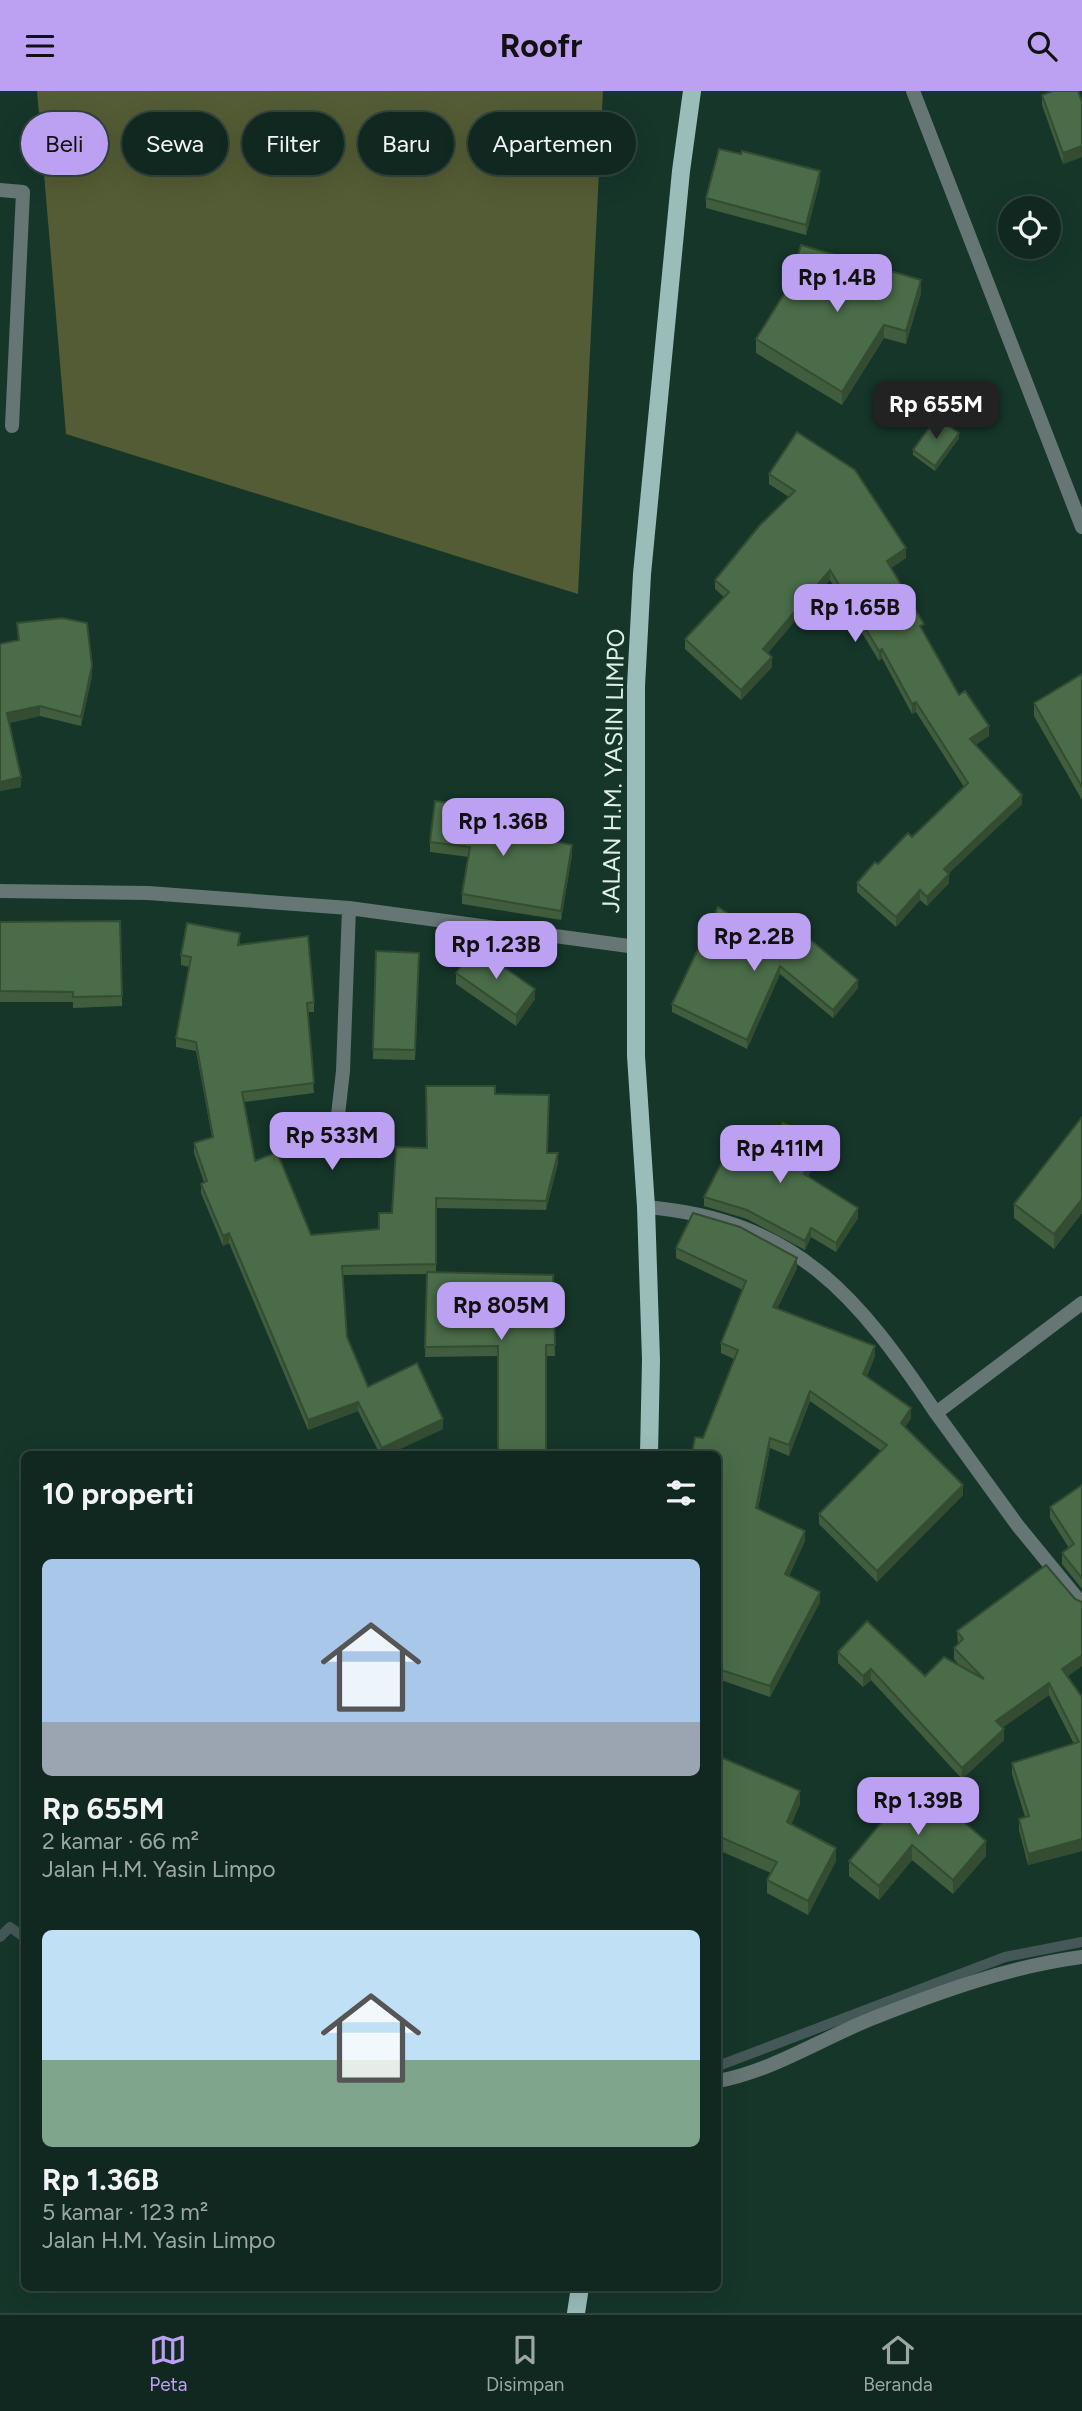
<!DOCTYPE html>
<html lang="id">
<head>
<meta charset="utf-8">
<style>
	:root { --surface:#102820; --page:#193029; --text:#f1f3f6; --muted:#9ca6a5; --line:#30443e; --accent:#bca0f2 }
	body { margin:0; font-family:Figtree,sans-serif; background:var(--page); color:var(--text); height:100vh; display:flex; flex-direction:column; font-size:26px; white-space:nowrap }
	* { box-sizing:border-box; margin:0 }
	p { font-size:23px; color:var(--muted) }
	.icon { flex:none; width:38px; height:38px; fill:none; stroke:currentColor; stroke-width:2; stroke-linecap:round; stroke-linejoin:round }
	.map { position:relative; flex:1; overflow:hidden }
	.side { position:absolute; left:21px; top:1360px; width:700px; height:840px; display:flex; flex-direction:column; background:var(--surface); border-radius:10px; box-shadow:0 7px 28px #0002,0 0 0 2px var(--line) }
	.side>* { flex:none }
	.guide { position:absolute; left:21px; top:21px; width:700px; height:63px; display:flex; gap:14px }
	.controls { position:absolute; left:998px; top:105px; display:grid; gap:14px }
	.controls a { display:grid; place-items:center; width:63px; height:63px; border-radius:50%; background:var(--surface); box-shadow:0 7px 28px #0002,0 0 0 2px var(--line); font-size:35px }
	.price { position:absolute; translate:-50% -60px; padding:0 16px; border-radius:14px; background:var(--accent); color:#111; font-size:23px; line-height:46px; filter:drop-shadow(0 2px 4px #0008) }
	.price::after { content:''; position:absolute; left:50%; top:42px; width:21px; height:16px; margin-left:-10px; background:inherit; clip-path:polygon(0 0,100% 0,50% 100%) }
	.price.active { background:#222; color:#fff }
	ul { padding:0; list-style:none }
	li { display:grid; align-content:center; gap:14px; height:371px; padding:0 21px }
	li span { display:grid; place-items:center; height:217px; border-radius:10px; color:#555 }
	li>.icon { margin-inline-start:auto }
	span .icon { width:126px; height:126px; fill:#fffc; stroke-width:1 }
	li b { font-size:30px }
	h2 { display:flex; justify-content:space-between; align-items:center; height:84px; padding:0 21px; font-size:30px }
	.pill { padding:0 24px; border-radius:32px; background:var(--surface); box-shadow:0 7px 28px #0002,0 0 0 2px var(--line); font-size:24px; line-height:63px }
	.pill.active { background:var(--accent); color:#111 }
	header { display:flex; justify-content:space-between; align-items:center; height:91px; padding:0 21px; background:var(--accent); color:#111; font-size:32px; font-weight:700 }
	.dock { display:flex; justify-content:space-around; align-items:center; height:98px; border-top:2px solid var(--line); background:var(--surface); font-size:19px; color:var(--muted) }
	.dock a { display:grid; justify-items:center; gap:4px }
	.dock .active { color:var(--accent) }
	.map>svg:first-child { display:block }
	.green { fill:#535c34 }
	.lines { fill:none; stroke-linecap:round; stroke-linejoin:round }
	.stream { stroke:#455858; stroke-width:10 }
	.street { stroke:#657675; stroke-width:14 }
	.primary { stroke:#9abdba; stroke-width:18 }
	.wall { fill:#405d3e }
	.shaded-wall { fill:#344c32 }
	.building { fill:#4a6c48; stroke:#344c32; stroke-width:2 }
	.labels { text-anchor:middle; dominant-baseline:central; stroke-width:5; stroke-linejoin:round; paint-order:stroke }
	.street-label { font-size:24px; fill:#ddefe7; stroke:#16362a }
</style>
</head>
<body>
<header><svg class="icon" aria-label="menu" viewBox="0 0 24 24"><path d="M4 6h16M4 12h16M4 18h16"/></svg>Roofr<svg class="icon" aria-label="search" viewBox="0 0 24 24"><circle cx="10" cy="10" r="6"/><path d="M15 15l6 6"/></svg></header>
<div class="map">
<svg width="1082" height="2222" viewBox="0 0 1082 2222">
	<rect width="100%" height="100%" fill="#16362a"/>
	<path class="green" d="M 37,0 L 603,0 L 578,503 L 66,343 Z"/>
	<g class="lines">
		<path class="stream" d="M 0,1846 L 10,1836 L 24,1846
			M 718,1975 L 1005,1866 L 1082,1851"/>
		<path class="street" d="M 913,0 L 1082,436
			M 0,99 L 23,101 L 12,335
			M 0,800 L 148,802 L 349,817 L 636,856
			M 335,1050 L 343,980 L 349,817
			M 646,1116 C 796,1129 857,1204 936,1322 L 1082,1212
			M 936,1322 L 1018,1435 L 1082,1513
			M 718,1990 C 773,1980 824,1946 876,1926 C 942,1900 1012,1875 1082,1866"/>
		<path class="primary" d="M 649,1363 L 651,1269 L 646,1116 L 636,965 L 636,595 L 642,483 L 681,80 L 692,0
			M 576,2222 L 580,2196"/>
	</g>
	<path class="wall" d="M 1042,4 L 1082,11 L 1082,66 L 1063,73 L 1042,14 Z
		M 741,63 L 820,90 L 806,144 L 706,117 L 706,107 Z
		M 921,202 L 906,253 L 884,247 L 842,314 L 756,262 L 756,248 Z
		M 959,347 L 935,380 L 913,364 L 913,359 Z
		M 769,383 L 906,467 L 891,477 L 924,542 L 959,604 L 989,645 L 975,654 L 1022,713 L 949,782 L 949,792 L 927,815 L 920,809 L 896,836 L 857,801 L 857,792 L 878,773 L 912,746 L 964,696 L 916,621 L 912,623 L 882,567 L 879,570 L 830,489 L 767,562 L 772,576 L 741,609 L 685,558 L 685,548 L 724,506 L 715,498 L 715,489 L 789,406 L 769,393 Z
		M 17,532 L 92,585 L 81,635 L 40,625 L 9,632 L 21,696 L 0,700 L 0,553 L 18,549 Z
		M 1082,583 L 1082,709 L 1034,625 L 1034,612 Z
		M 500,728 L 499,738 L 572,764 L 561,829 L 462,813 L 462,803 L 469,766 L 430,761 L 430,751 Z
		M 0,831 L 122,905 L 122,915 L 73,917 L 73,911 L 0,911 Z
		M 240,851 L 239,854 L 314,911 L 314,921 L 308,921 L 314,1002 L 244,1011 L 255,1070 L 311,1144 L 379,1138 L 392,1122 L 427,1057 L 495,1003 L 558,1072 L 546,1119 L 436,1117 L 436,1181 L 553,1184 L 555,1265 L 546,1265 L 546,1363 L 498,1363 L 498,1265 L 425,1266 L 427,1183 L 343,1184 L 347,1246 L 368,1296 L 443,1338 L 389,1363 L 380,1363 L 358,1320 L 308,1339 L 229,1152 L 223,1155 L 201,1102 L 201,1093 L 204,1091 L 194,1062 L 194,1052 L 212,1046 L 196,960 L 176,956 L 176,947 L 189,876 L 181,874 L 181,864 Z
		M 775,852 L 858,897 L 833,927 L 780,883 L 747,958 L 672,921 L 672,913 Z
		M 376,860 L 419,872 L 415,969 L 373,968 Z
		M 456,882 L 535,908 L 516,935 L 456,893 Z
		M 1082,1026 L 1082,1122 L 1054,1158 L 1014,1127 L 1014,1113 Z
		M 771,1055 L 821,1059 L 808,1086 L 858,1127 L 836,1161 L 811,1146 L 805,1159 L 747,1128 L 704,1115 L 704,1106 Z
		M 676,1157 L 797,1177 L 777,1218 L 875,1265 L 867,1285 L 911,1327 L 905,1336 L 963,1404 L 877,1491 L 819,1433 L 819,1423 L 881,1360 L 810,1310 L 789,1365 L 770,1357 L 758,1418 L 805,1450 L 789,1485 L 820,1511 L 770,1606 L 718,1588 L 718,1363 L 703,1347 L 734,1268 L 721,1262 L 721,1252 L 743,1199 L 676,1167 Z
		M 1082,1394 L 1082,1498 L 1062,1473 L 1062,1462 L 1069,1457 L 1050,1427 L 1050,1416 Z
		M 1075,1508 L 1082,1511 L 1082,1575 L 1068,1585 L 1082,1606 L 1082,1760 L 1028,1774 L 1019,1739 L 1019,1728 L 1025,1726 L 1012,1683 L 1012,1672 L 1074,1653 L 1049,1604 L 1002,1637 L 1004,1649 L 962,1688 L 871,1589 L 863,1596 L 838,1572 L 838,1561 L 925,1585 L 960,1575 L 954,1568 L 954,1557 L 958,1553 L 957,1540 Z
		M 718,1667 L 800,1713 L 791,1733 L 836,1770 L 808,1824 L 767,1802 L 767,1789 L 771,1782 L 718,1759 Z
		M 916,1690 L 986,1765 L 953,1803 L 912,1769 L 879,1809 L 849,1785 L 849,1770 Z
		M 661,2196 L 687,2196 L 686,2202 Z"/>
	<path class="shaded-wall" d="M 1082,55 L 1082,66 L 1063,73 L 1063,62 Z
		M 820,80 L 820,90 L 806,144 L 806,134 Z
		M 921,189 L 921,202 L 906,253 L 906,240 Z
		M 884,234 L 884,247 L 842,314 L 842,301 Z
		M 959,342 L 959,347 L 935,380 L 935,375 Z
		M 906,457 L 906,467 L 887,480 L 887,470 Z
		M 830,479 L 830,489 L 763,568 L 763,558 Z
		M 882,558 L 882,567 L 879,570 L 879,560 Z
		M 772,566 L 772,576 L 741,609 L 741,599 Z
		M 92,575 L 92,585 L 81,635 L 81,626 Z
		M 916,611 L 916,621 L 912,623 L 912,613 Z
		M 40,615 L 40,625 L 7,632 L 7,622 Z
		M 989,635 L 989,645 L 970,658 L 970,648 Z
		M 21,686 L 21,696 L 0,700 L 0,691 Z
		M 1022,704 L 1022,713 L 944,787 L 944,778 Z
		M 572,754 L 572,764 L 561,829 L 561,820 Z
		M 949,783 L 949,792 L 927,815 L 927,806 Z
		M 920,799 L 920,809 L 896,836 L 896,826 Z
		M 780,875 L 780,883 L 747,958 L 747,949 Z
		M 858,889 L 858,897 L 833,927 L 833,919 Z
		M 535,898 L 535,908 L 516,935 L 516,924 Z
		M 821,1050 L 821,1059 L 804,1093 L 804,1083 Z
		M 558,1062 L 558,1072 L 546,1119 L 546,1110 Z
		M 1082,1108 L 1082,1122 L 1054,1158 L 1054,1143 Z
		M 858,1117 L 858,1127 L 836,1161 L 836,1152 Z
		M 811,1137 L 811,1146 L 805,1159 L 805,1150 Z
		M 229,1142 L 229,1152 L 223,1155 L 223,1145 Z
		M 797,1167 L 797,1177 L 773,1226 L 773,1216 Z
		M 875,1255 L 875,1265 L 863,1293 L 863,1283 Z
		M 810,1300 L 810,1310 L 789,1365 L 789,1354 Z
		M 358,1311 L 358,1320 L 308,1339 L 308,1329 Z
		M 911,1317 L 911,1327 L 901,1342 L 901,1332 Z
		M 443,1328 L 443,1338 L 389,1363 L 382,1363 L 382,1357 Z
		M 770,1347 L 770,1357 L 756,1427 L 756,1417 Z
		M 963,1394 L 963,1404 L 877,1491 L 877,1480 Z
		M 805,1440 L 805,1450 L 785,1493 L 785,1483 Z
		M 820,1501 L 820,1511 L 770,1606 L 770,1595 Z
		M 1082,1564 L 1082,1575 L 1062,1589 L 1062,1578 Z
		M 871,1578 L 871,1589 L 863,1596 L 863,1585 Z
		M 1049,1592 L 1049,1604 L 996,1641 L 996,1630 Z
		M 1004,1638 L 1004,1649 L 962,1688 L 962,1677 Z
		M 800,1700 L 800,1713 L 787,1744 L 787,1731 Z
		M 1082,1748 L 1082,1760 L 1028,1774 L 1028,1763 Z
		M 986,1750 L 986,1765 L 953,1803 L 953,1789 Z
		M 912,1754 L 912,1769 L 879,1809 L 879,1795 Z
		M 836,1757 L 836,1770 L 808,1824 L 808,1810 Z"/>
	<path class="building" d="M 1053,0 L 1078,0 L 1082,11 L 1082,55 L 1063,62 L 1042,4 Z
		M 719,58 L 741,63 L 742,60 L 820,80 L 806,134 L 706,107 Z
		M 801,154 L 921,189 L 906,240 L 884,234 L 842,301 L 756,248 L 789,195 Z
		M 937,326 L 959,342 L 935,375 L 913,359 Z
		M 797,341 L 855,379 L 906,457 L 887,470 L 924,533 L 920,535 L 959,604 L 965,600 L 989,635 L 970,648 L 1022,704 L 944,778 L 949,783 L 927,806 L 920,799 L 896,826 L 857,792 L 875,771 L 878,773 L 908,742 L 912,746 L 968,692 L 916,611 L 912,613 L 882,558 L 879,560 L 830,479 L 763,558 L 772,566 L 741,599 L 685,548 L 729,501 L 715,489 L 760,434 L 795,400 L 769,383 Z
		M 62,527 L 87,532 L 92,575 L 81,626 L 40,615 L 7,622 L 21,686 L 0,691 L 0,553 L 19,549 L 17,532 Z
		M 1082,583 L 1082,696 L 1034,612 Z
		M 435,710 L 500,719 L 498,738 L 572,754 L 561,820 L 462,803 L 470,756 L 430,751 Z
		M 718,816 L 775,852 L 792,833 L 858,889 L 833,919 L 780,875 L 747,949 L 672,913 Z
		M 120,830 L 122,905 L 73,906 L 73,901 L 0,900 L 0,831 Z
		M 187,832 L 240,842 L 238,854 L 308,845 L 314,911 L 307,912 L 314,992 L 242,1001 L 255,1070 L 277,1061 L 311,1144 L 379,1138 L 379,1122 L 392,1122 L 396,1056 L 427,1057 L 426,995 L 495,995 L 495,1003 L 549,1004 L 547,1062 L 558,1062 L 546,1110 L 436,1107 L 436,1173 L 342,1175 L 347,1246 L 368,1296 L 417,1272 L 443,1328 L 382,1357 L 358,1311 L 308,1329 L 229,1142 L 223,1145 L 201,1093 L 207,1090 L 194,1052 L 213,1046 L 196,951 L 176,947 L 191,866 L 181,864 Z
		M 475,856 L 535,898 L 516,924 L 456,882 Z
		M 376,860 L 419,862 L 415,959 L 373,958 Z
		M 1082,1026 L 1082,1108 L 1054,1143 L 1014,1113 Z
		M 783,1032 L 821,1050 L 804,1083 L 858,1117 L 836,1152 L 811,1137 L 805,1150 L 747,1119 L 704,1106 L 739,1038 L 771,1055 Z
		M 693,1122 L 740,1136 L 797,1167 L 773,1216 L 875,1255 L 863,1283 L 911,1317 L 901,1332 L 963,1394 L 877,1480 L 819,1423 L 887,1354 L 810,1300 L 789,1354 L 770,1347 L 756,1417 L 805,1440 L 785,1483 L 820,1501 L 770,1595 L 718,1578 L 718,1363 L 692,1363 L 695,1346 L 703,1347 L 738,1259 L 721,1252 L 746,1190 L 676,1157 Z
		M 427,1181 L 553,1184 L 555,1254 L 546,1254 L 546,1362 L 498,1363 L 498,1255 L 425,1256 Z
		M 1082,1394 L 1082,1487 L 1062,1462 L 1074,1453 L 1050,1416 Z
		M 1046,1474 L 1075,1508 L 1082,1511 L 1082,1564 L 1062,1578 L 1082,1606 L 1082,1748 L 1028,1763 L 1019,1728 L 1029,1725 L 1012,1672 L 1079,1651 L 1049,1592 L 996,1630 L 1004,1638 L 962,1677 L 871,1578 L 863,1585 L 838,1561 L 867,1530 L 925,1585 L 944,1566 L 984,1588 L 954,1557 L 963,1548 L 957,1540 Z
		M 718,1665 L 800,1700 L 787,1731 L 836,1757 L 808,1810 L 767,1789 L 777,1771 L 718,1745 Z
		M 916,1690 L 986,1750 L 953,1789 L 912,1754 L 879,1795 L 849,1770 Z"/>
	<g class="labels">
		<g class="street-label">
			<text transform="translate(613 680) rotate(-89)">JALAN H.M. YASIN LIMPO</text>
		</g>
	</g>
</svg>
<div class="controls">
<a><svg class="icon" aria-label="locate" viewBox="0 0 24 24"><circle cx="12" cy="12" r="6"/><path d="M12 2v4M12 18v4M2 12h4M18 12h4"/></svg></a>
</div>
<b class="price" style="left:837px;top:223px">Rp 1.4B</b>
<b class="price active" style="left:936px;top:350px">Rp 655M</b>
<b class="price" style="left:855px;top:553px">Rp 1.65B</b>
<b class="price" style="left:503px;top:767px">Rp 1.36B</b>
<b class="price" style="left:754px;top:882px">Rp 2.2B</b>
<b class="price" style="left:496px;top:890px">Rp 1.23B</b>
<b class="price" style="left:332px;top:1081px">Rp 533M</b>
<b class="price" style="left:780px;top:1094px">Rp 411M</b>
<b class="price" style="left:501px;top:1251px">Rp 805M</b>
<b class="price" style="left:918px;top:1746px">Rp 1.39B</b>
<div class="guide">
<a class="pill active">Beli</a>
<a class="pill">Sewa</a>
<a class="pill">Filter</a>
<a class="pill">Baru</a>
<a class="pill">Apartemen</a>
</div>
<section class="side">
<h2>10 properti<svg class="icon" aria-label="filters" viewBox="0 0 24 24"><path d="M4 7h16M4 17h16"/><circle cx="9" cy="7" r="2"/><circle cx="15" cy="17" r="2"/></svg></h2>
<ul>
<li><span style="background:linear-gradient(#a9c7e8 75%,#9aa5b1 0)"><svg class="icon" aria-label="home" viewBox="0 0 24 24"><path d="M3 11l9-7 9 7M6 9v11h12V9"/></svg></span><div><b>Rp 655M</b><p>2 kamar · 66 m²</p><p>Jalan H.M. Yasin Limpo</p></div></li>
<li><span style="background:linear-gradient(#bfe0f5 60%,#7fa58c 0)"><svg class="icon" aria-label="home" viewBox="0 0 24 24"><path d="M3 11l9-7 9 7M6 9v11h12V9"/></svg></span><div><b>Rp 1.36B</b><p>5 kamar · 123 m²</p><p>Jalan H.M. Yasin Limpo</p></div></li>
</ul>
</section>
</div>
<nav class="dock">
<a class="active"><svg class="icon" aria-label="map" viewBox="0 0 24 24"><path d="M3 6l6-2 6 2 6-2v14l-6 2-6-2-6 2zM9 4v14M15 6v14"/></svg>Peta</a>
<a><svg class="icon" aria-label="saved" viewBox="0 0 24 24"><path d="M7 4h10v16l-5-4-5 4z"/></svg>Disimpan</a>
<a><svg class="icon" aria-label="home" viewBox="0 0 24 24"><path d="M3 11l9-7 9 7M6 9v11h12V9"/></svg>Beranda</a>
</nav>
</body>
</html>
